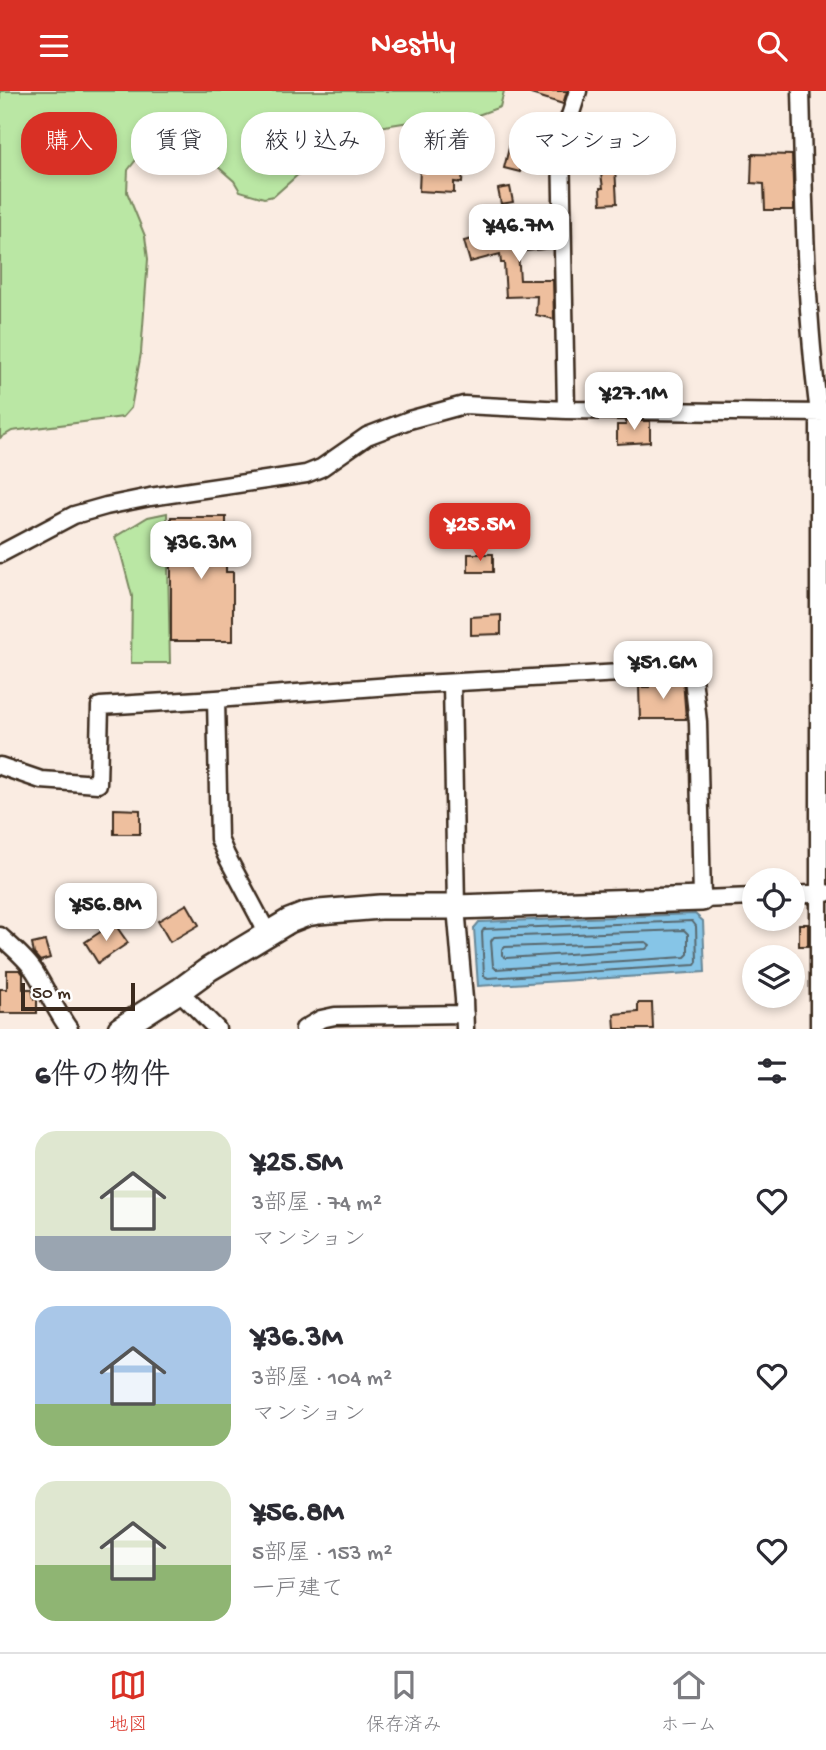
<!DOCTYPE html>
<html lang="ja">
<head>
<meta charset="utf-8">
<style>
	:root { --surface:#fff; --page:#f7f7f7; --text:#2b2b33; --muted:#7c7c81; --line:#e1e1e2; --accent:#d93025 }
	body { margin:0; font-family:"Gochi Hand","Klee One",sans-serif; background:var(--page); color:var(--text); height:100vh; display:flex; flex-direction:column; font-size:26px; white-space:nowrap }
	* { box-sizing:border-box; margin:0 }
	p { font-size:23px; color:var(--muted) }
	.icon { flex:none; width:38px; height:38px; fill:none; stroke:currentColor; stroke-width:2; stroke-linecap:round; stroke-linejoin:round }
	.map { position:relative; height:938px; overflow:hidden }
	.side { display:flex; flex-direction:column; background:var(--surface); flex:1 }
	.side>* { flex:none }
	.top-card { position:absolute; left:21px; top:21px; width:784px; height:63px; display:flex; gap:14px }
	.controls { position:absolute; left:742px; top:777px; display:grid; gap:14px }
	.controls a { display:grid; place-items:center; width:63px; height:63px; border-radius:50%; background:var(--surface); box-shadow:0 4px 10px #0003; font-size:35px }
	.scale { position:absolute; left:21px; bottom:18px; width:114px; box-sizing:border-box; padding-left:7px; border:4px solid #3b2a1e; border-top:0; font-size:19px; line-height:24px; white-space:nowrap; color:#3b2a1e; -webkit-text-stroke:5px #fff; paint-order:stroke }
	.price { position:absolute; translate:-50% -60px; padding:0 16px; border-radius:14px; background:#fff; color:#222; font-size:23px; line-height:46px; filter:drop-shadow(0 2px 4px #0008) }
	.price::after { content:''; position:absolute; left:50%; top:42px; width:21px; height:16px; margin-left:-10px; background:inherit; clip-path:polygon(0 0,100% 0,50% 100%) }
	.price.selected { background:var(--accent); color:#fff }
	ul { padding:0; list-style:none }
	li { display:flex; align-items:center; gap:21px; height:175px; padding:0 35px }
	li span { display:grid; place-items:center; flex:none; width:196px; height:140px; border-radius:21px; color:#555 }
	li>.icon { margin-inline-start:auto }
	span .icon { width:84px; height:84px; fill:#fffc; stroke-width:1 }
	li b { font-size:30px }
	h2 { display:flex; justify-content:space-between; align-items:center; height:84px; padding:0 35px; font-size:30px }
	.chip { padding:0 24px; border-radius:28px; background:var(--surface); box-shadow:0 4px 10px #0003; font-size:24px; line-height:63px }
	.chip.selected { background:var(--accent); color:#fff }
	header { display:flex; justify-content:space-between; align-items:center; height:91px; padding:0 35px; background:var(--accent); color:#fff; font-size:32px; font-weight:600 }
	.menu { display:flex; justify-content:space-around; align-items:center; height:98px; border-top:2px solid var(--line); background:var(--surface); font-size:19px; color:var(--muted) }
	.menu a { display:grid; justify-items:center; gap:4px }
	.menu .selected { color:var(--accent) }
	.map>svg:first-child { display:block }
	.green { fill:#bae7a4; stroke:#7a8861; stroke-width:2 }
	.water { fill:#86c5e7; stroke:#688797; stroke-width:2 }
	.lines { fill:none; stroke-linecap:round; stroke-linejoin:round }
	.shore { stroke:#59686e; stroke-width:2 }
	.building { fill:#eebf9e; stroke:#3b2a1e; stroke-width:2 }
	.street-casing { stroke:#3b2a1e; stroke-width:21 }
	.secondary-casing { stroke:#3b2a1e; stroke-width:28 }
	.street { stroke:#fff; stroke-width:16 }
	.secondary { stroke:#fff; stroke-width:23 }
</style>
</head>
<body>
<header><svg class="icon" aria-label="menu" viewBox="0 0 24 24"><path d="M4 6h16M4 12h16M4 18h16"/></svg>Nestly<svg class="icon" aria-label="search" viewBox="0 0 24 24"><circle cx="10" cy="10" r="6"/><path d="M15 15l6 6"/></svg></header>
<div class="map">
<svg width="826" height="938" viewBox="0 0 826 938">
	<rect width="100%" height="100%" fill="#faece2"/>
	<filter id="ink" filterUnits="userSpaceOnUse"><feTurbulence type="fractalNoise" baseFrequency=".0143" numOctaves="2"/><feDisplacementMap in="SourceGraphic" scale="14" xChannelSelector="R" yChannelSelector="G"/><feConvolveMatrix kernelMatrix="1 2 1 2 8 2 1 2 1" color-interpolation-filters="sRGB"/></filter>
	<g filter="url(#ink)">
		<path class="green" d="M 0,0 L 504,0 L 500,16 L 478,24 L 434,27 L 360,39 L 329,56 L 274,105 L 264,107 L 240,100 L 234,90 L 217,75 L 195,73 L 172,64 L 136,69 L 128,79 L 127,101 L 145,145 L 148,168 L 141,262 L 131,317 L 123,326 L 12,340 L 0,347 Z
			M 167,422 L 170,572 L 131,572 L 132,505 L 121,463 L 115,446 L 148,426 Z"/>
		<path class="water" d="M 695,823 L 703,830 L 705,881 L 478,895 L 474,837 L 479,831 Z"/>
		<g class="lines">
			<path class="shore" d="M 692,830 L 696,835 L 697,871 L 695,874 L 488,887 L 484,885 L 482,841 L 484,838 Z
				M 684,839 L 688,843 L 688,863 L 685,866 L 496,878 L 493,875 L 491,850 L 494,846 Z
				M 646,851 L 650,854 L 646,858 L 506,867 L 502,864 L 502,859 L 505,856 Z"/>
		</g>
		<path class="building" d="M 532,0 L 567,0 L 563,13 L 531,3 Z
			M 621,28 L 622,49 L 634,49 L 634,74 L 631,74 L 631,76 L 615,76 L 617,112 L 601,113 L 600,97 L 603,97 L 600,75 L 572,75 L 572,55 L 573,50 L 583,50 L 582,39 L 595,36 L 595,34 Z
			M 521,32 L 555,39 L 549,50 L 551,50 L 551,61 L 517,54 Z
			M 510,53 L 525,57 L 520,81 L 504,77 Z
			M 752,63 L 792,64 L 794,119 L 765,119 L 764,93 L 751,92 Z
			M 420,77 L 463,79 L 462,92 L 454,91 L 454,102 L 419,100 Z
			M 510,96 L 513,111 L 501,113 L 498,98 Z
			M 552,135 L 552,157 L 518,161 L 520,189 L 553,189 L 554,228 L 536,224 L 537,205 L 506,206 L 504,172 L 501,172 L 500,163 L 470,171 L 464,150 L 485,145 L 487,150 L 522,143 L 521,138 Z
			M 626,330 L 650,330 L 650,351 L 617,353 L 617,334 L 626,334 Z
			M 171,426 L 226,426 L 226,481 L 233,481 L 233,550 L 171,550 Z
			M 468,463 L 493,463 L 493,481 L 468,481 Z
			M 501,524 L 501,543 L 471,544 L 471,526 Z
			M 683,589 L 686,628 L 640,628 L 639,596 L 649,596 L 649,591 Z
			M 114,718 L 140,719 L 140,743 L 114,743 Z
			M 187,813 L 199,834 L 170,851 L 158,830 Z
			M 114,832 L 128,852 L 98,872 L 85,851 Z
			M 799,833 L 808,833 L 808,855 L 799,855 Z
			M 45,850 L 50,867 L 40,870 L 34,863 L 32,853 Z
			M 7,879 L 20,879 L 23,883 L 23,898 L 32,898 L 34,908 L 37,908 L 37,922 L 0,922 L 0,898 L 7,898 Z
			M 638,912 L 652,912 L 653,938 L 615,938 L 614,923 L 638,921 Z"/>
		<g class="lines">
			<g class="street-casing">
				<path id="street" d="M 801,0 C 804,108 805,216 819,322 L 819,938
					M 566,319 L 561,53 L 578,0
					M 0,463 L 74,424 L 106,415 L 150,406 L 306,383 L 321,377 L 367,345 L 409,329 L 464,314 L 566,319 L 826,322
					M 452,592 L 456,816 L 464,908 L 465,938
					M 216,608 L 219,748 L 226,764 L 268,843
					M 0,675 L 41,689 L 98,693 L 100,615 L 216,608 L 404,594 L 692,578 L 698,631 L 702,808 L 754,806
					M 793,804 L 826,802
					M 0,845 C 12,856 26,867 35,881 C 47,900 56,920 69,938
					M 179,900 L 217,938
					M 304,938 L 321,928 L 335,925 L 465,923"/>
			</g>
			<g class="secondary-casing">
				<path id="secondary" d="M 120,938 L 179,900 L 209,878 L 289,830 L 307,823 L 319,821 L 380,816 L 456,816 L 702,808"/>
			</g>
			<use href="#street" class="street"/>
			<use href="#secondary" class="secondary"/>
		</g>
	</g>
</svg>
<div class="controls">
<a><svg class="icon" aria-label="locate" viewBox="0 0 24 24"><circle cx="12" cy="12" r="6"/><path d="M12 2v4M12 18v4M2 12h4M18 12h4"/></svg></a>
<a><svg class="icon" aria-label="layers" viewBox="0 0 24 24"><path d="M12 4l9 5-9 5-9-5zM3 14l9 5 9-5"/></svg></a>
</div>
<div class="scale">50 m</div>
<b class="price" style="left:519px;top:173px">¥46.7M</b>
<b class="price" style="left:634px;top:341px">¥27.1M</b>
<b class="price selected" style="left:480px;top:472px">¥25.5M</b>
<b class="price" style="left:201px;top:490px">¥36.3M</b>
<b class="price" style="left:663px;top:610px">¥51.6M</b>
<b class="price" style="left:106px;top:852px">¥56.8M</b>
<div class="top-card">
<a class="chip selected">購入</a>
<a class="chip">賃貸</a>
<a class="chip">絞り込み</a>
<a class="chip">新着</a>
<a class="chip">マンション</a>
</div>
</div>
<section class="side">
<h2>6件の物件<svg class="icon" aria-label="filters" viewBox="0 0 24 24"><path d="M4 7h16M4 17h16"/><circle cx="9" cy="7" r="2"/><circle cx="15" cy="17" r="2"/></svg></h2>
<ul>
<li><span style="background:linear-gradient(#dfe7d0 75%,#9aa5b1 0)"><svg class="icon" aria-label="home" viewBox="0 0 24 24"><path d="M3 11l9-7 9 7M6 9v11h12V9"/></svg></span><div><b>¥25.5M</b><p>3部屋 · 74 m²</p><p>マンション</p></div><svg class="icon" aria-label="heart" viewBox="0 0 24 24"><path d="M12 20l-8-8c-3-5 5-10 8-4 3-6 11-1 8 4z"/></svg></li>
<li><span style="background:linear-gradient(#a9c7e8 70%,#8fb573 0)"><svg class="icon" aria-label="home" viewBox="0 0 24 24"><path d="M3 11l9-7 9 7M6 9v11h12V9"/></svg></span><div><b>¥36.3M</b><p>3部屋 · 104 m²</p><p>マンション</p></div><svg class="icon" aria-label="heart" viewBox="0 0 24 24"><path d="M12 20l-8-8c-3-5 5-10 8-4 3-6 11-1 8 4z"/></svg></li>
<li><span style="background:linear-gradient(#dfe7d0 60%,#8fb573 0)"><svg class="icon" aria-label="home" viewBox="0 0 24 24"><path d="M3 11l9-7 9 7M6 9v11h12V9"/></svg></span><div><b>¥56.8M</b><p>5部屋 · 153 m²</p><p>一戸建て</p></div><svg class="icon" aria-label="heart" viewBox="0 0 24 24"><path d="M12 20l-8-8c-3-5 5-10 8-4 3-6 11-1 8 4z"/></svg></li>
</ul>
</section>
<nav class="menu">
<a class="selected"><svg class="icon" aria-label="map" viewBox="0 0 24 24"><path d="M3 6l6-2 6 2 6-2v14l-6 2-6-2-6 2zM9 4v14M15 6v14"/></svg>地図</a>
<a><svg class="icon" aria-label="saved" viewBox="0 0 24 24"><path d="M7 4h10v16l-5-4-5 4z"/></svg>保存済み</a>
<a><svg class="icon" aria-label="home" viewBox="0 0 24 24"><path d="M3 11l9-7 9 7M6 9v11h12V9"/></svg>ホーム</a>
</nav>
</body>
</html>
